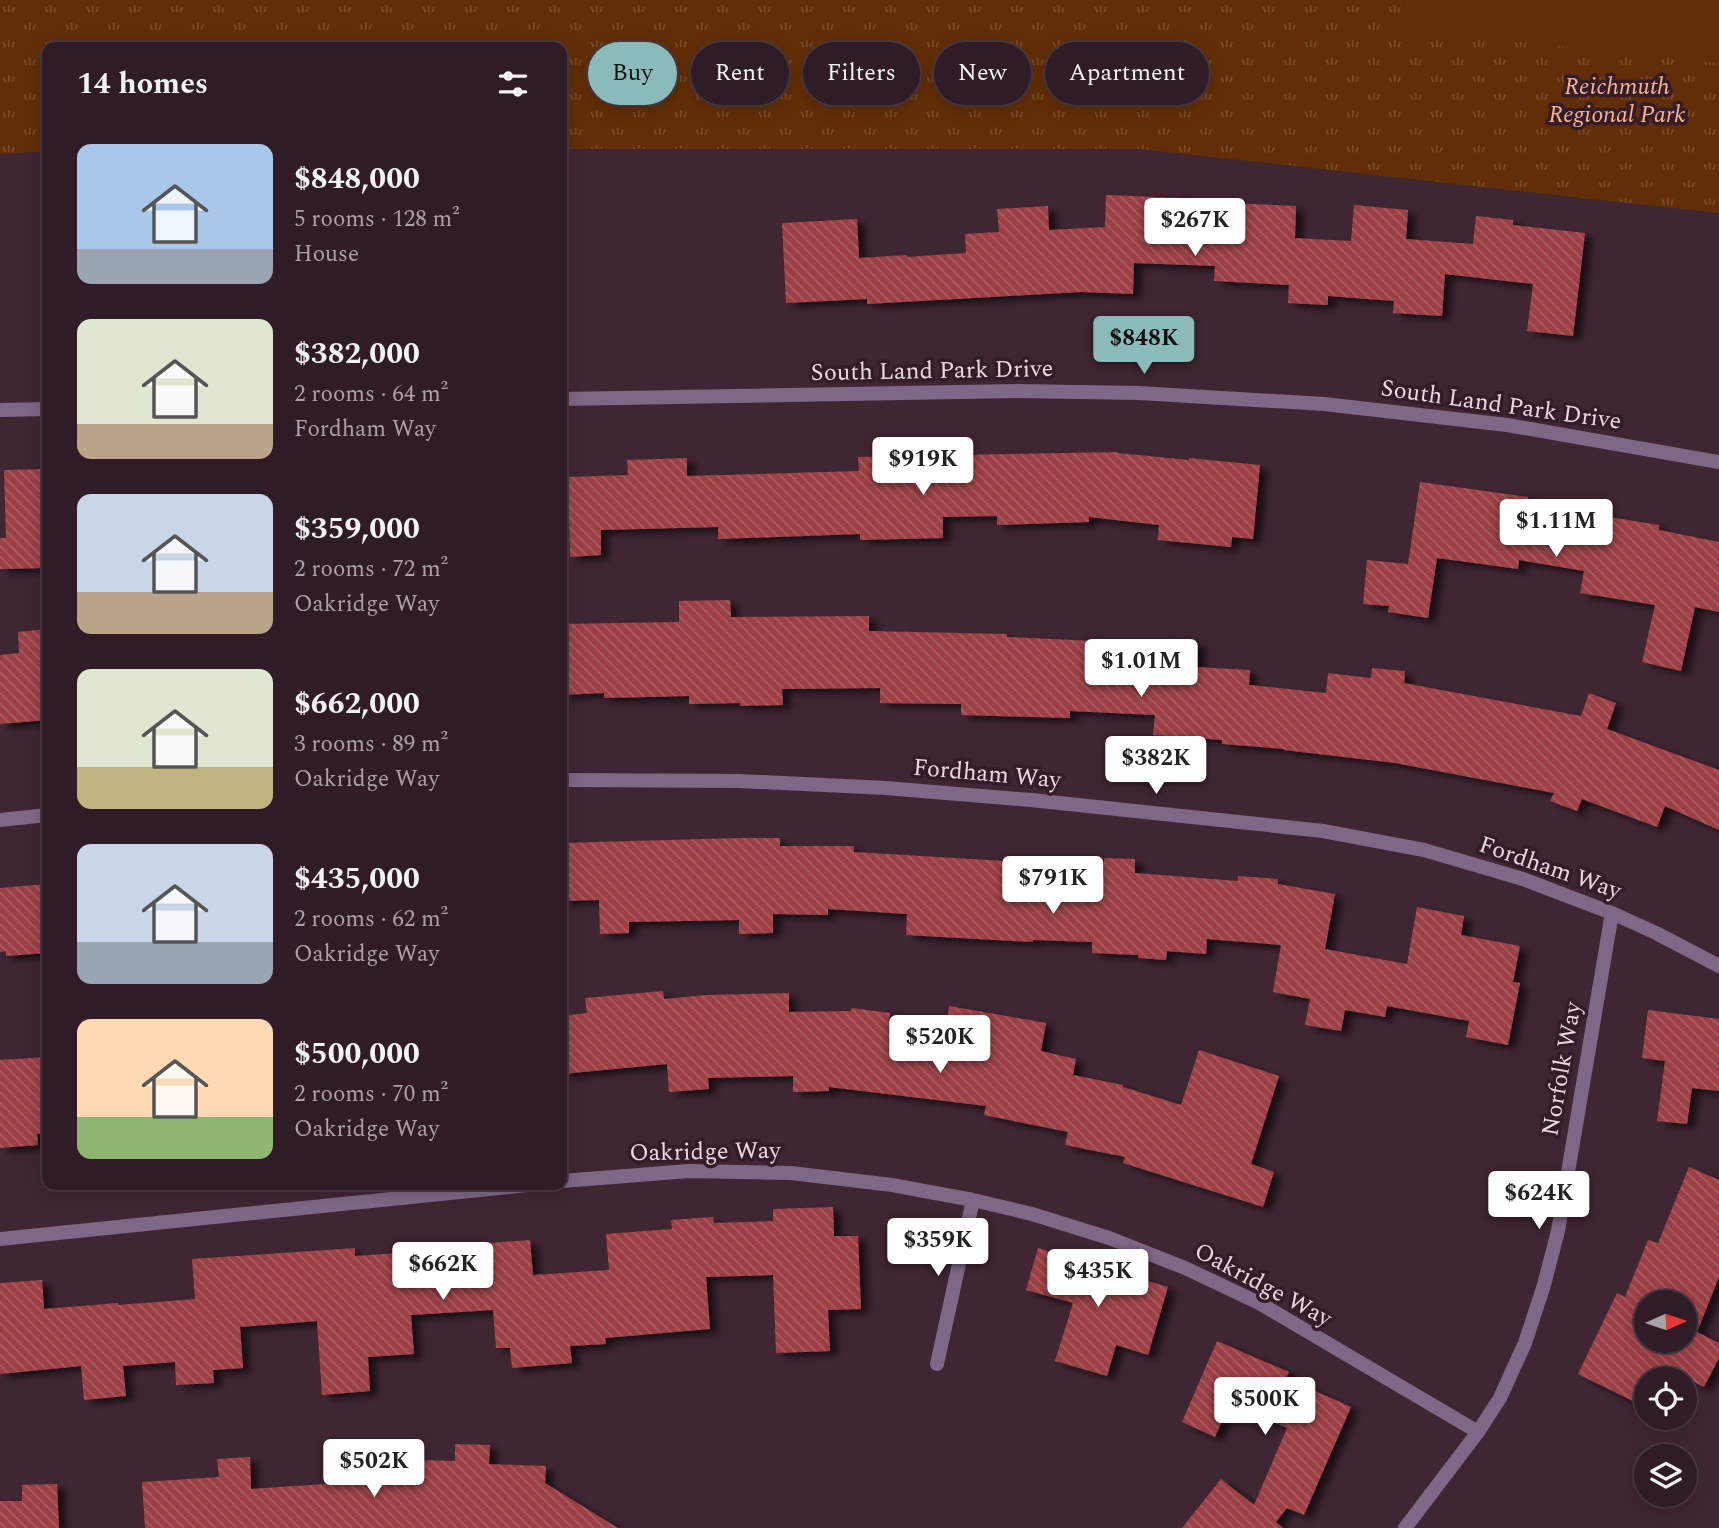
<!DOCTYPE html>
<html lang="en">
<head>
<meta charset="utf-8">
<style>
	:root { --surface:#301c26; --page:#38252e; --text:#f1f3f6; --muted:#a8a1a7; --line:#4b3a43; --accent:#8bbbb9 }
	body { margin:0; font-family:Spectral,serif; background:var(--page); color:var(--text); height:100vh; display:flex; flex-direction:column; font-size:26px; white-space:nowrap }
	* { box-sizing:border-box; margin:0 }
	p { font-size:23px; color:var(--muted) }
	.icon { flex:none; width:38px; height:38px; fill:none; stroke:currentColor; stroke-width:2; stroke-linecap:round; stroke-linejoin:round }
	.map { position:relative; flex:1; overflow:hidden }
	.panel { position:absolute; left:42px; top:42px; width:525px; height:1148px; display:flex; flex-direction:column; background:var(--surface); border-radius:14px; box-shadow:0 4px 18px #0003,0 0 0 2px var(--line) }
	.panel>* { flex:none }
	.banner { position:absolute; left:588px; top:42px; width:665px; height:63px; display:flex; gap:14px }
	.needle { width:46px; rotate:87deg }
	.tools { position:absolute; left:1634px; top:1290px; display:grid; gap:14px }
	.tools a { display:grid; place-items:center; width:63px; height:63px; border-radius:50%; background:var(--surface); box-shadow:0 4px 18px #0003,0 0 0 2px var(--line); font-size:35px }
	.price { position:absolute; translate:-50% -60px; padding:0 16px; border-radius:7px; background:#fff; color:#222; font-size:23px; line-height:46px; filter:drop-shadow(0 2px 4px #0008) }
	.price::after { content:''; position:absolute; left:50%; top:42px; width:21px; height:16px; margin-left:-10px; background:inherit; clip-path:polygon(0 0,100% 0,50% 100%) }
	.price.selected { background:var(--accent); color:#111 }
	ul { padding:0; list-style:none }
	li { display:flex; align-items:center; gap:21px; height:175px; padding:0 35px }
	li span { display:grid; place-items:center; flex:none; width:196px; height:140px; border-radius:14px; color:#555 }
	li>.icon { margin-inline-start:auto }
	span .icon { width:84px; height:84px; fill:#fffc; stroke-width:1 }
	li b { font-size:30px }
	h2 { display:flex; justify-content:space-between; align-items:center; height:84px; padding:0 35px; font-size:30px }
	.chip { padding:0 24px; border-radius:32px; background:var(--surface); box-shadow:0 4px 18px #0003,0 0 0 2px var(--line); font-size:24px; line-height:63px }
	.chip.selected { background:var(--accent); color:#111 }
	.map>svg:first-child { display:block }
	.park { fill:url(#park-tufts) }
	.pitch { fill:#622e07 }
	.building { fill:url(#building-back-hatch); fill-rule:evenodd; filter:url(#shadow) }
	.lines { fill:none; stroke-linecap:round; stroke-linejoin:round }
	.minor { stroke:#7f6887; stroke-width:14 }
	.tertiary { stroke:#7f6887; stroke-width:14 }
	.labels { text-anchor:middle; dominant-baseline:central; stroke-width:7; stroke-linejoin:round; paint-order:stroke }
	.park-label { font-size:24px; font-style:italic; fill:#f5b48e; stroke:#351c29 }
	.street-label { font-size:24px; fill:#ead9e0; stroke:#351c29 }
</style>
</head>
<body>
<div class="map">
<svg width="1719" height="1528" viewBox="0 0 1719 1528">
	<defs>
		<pattern id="park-tufts" width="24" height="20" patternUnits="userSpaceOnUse" patternTransform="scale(1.75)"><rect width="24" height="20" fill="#622e07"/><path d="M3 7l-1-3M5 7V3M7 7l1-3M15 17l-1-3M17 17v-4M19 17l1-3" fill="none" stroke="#794c2b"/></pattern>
		<pattern id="building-back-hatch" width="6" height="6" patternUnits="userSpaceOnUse" patternTransform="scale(1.75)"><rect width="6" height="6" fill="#9c4145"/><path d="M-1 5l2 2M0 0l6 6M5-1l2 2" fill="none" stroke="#aa5c60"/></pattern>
		<filter id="shadow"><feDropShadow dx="8" dy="4.5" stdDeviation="3.5" flood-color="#0009"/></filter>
	</defs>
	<rect width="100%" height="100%" fill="#402633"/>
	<path class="park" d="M 0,0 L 1719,0 L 1719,213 L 1140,149 L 562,149 L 562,47 L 47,47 L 47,151 L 0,154 Z"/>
	<path class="pitch" d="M 1404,0 L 1719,0 L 1719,63 L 1400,29 Z"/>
	<path class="building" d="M 1106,195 L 1207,199 L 1207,202 L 1296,206 L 1295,238 L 1351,241 L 1354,205 L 1408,210 L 1406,239 L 1473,244 L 1476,216 L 1513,220 L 1513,225 L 1585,233 L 1573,336 L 1527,331 L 1533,284 L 1445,274 L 1442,316 L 1393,313 L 1394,301 L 1328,296 L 1328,305 L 1288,303 L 1289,285 L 1214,281 L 1215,266 L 1134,263 L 1133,294 L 1081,292 L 867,304 L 867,299 L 786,303 L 782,223 L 857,219 L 859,258 L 906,255 L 907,257 L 966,253 L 965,234 L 999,232 L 997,209 L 1048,206 L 1049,230 L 1105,227 Z
		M 1118,452 L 1118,453 L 1189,460 L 1189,458 L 1260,465 L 1253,539 L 1232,537 L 1231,547 L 1158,540 L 1159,525 L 1089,517 L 1089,522 L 997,525 L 997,516 L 943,517 L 943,538 L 860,540 L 860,534 L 718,539 L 718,527 L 601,530 L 601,555 L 570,557 L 568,477 L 628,475 L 627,460 L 687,458 L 687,476 L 859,471 L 858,457 Z
		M 47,469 L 47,568 L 0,569 L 0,538 L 6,538 L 4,470 Z
		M 1420,482 L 1528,497 L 1527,504 L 1659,525 L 1659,530 L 1719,542 L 1719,612 L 1695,607 L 1681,671 L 1642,662 L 1655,605 L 1580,593 L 1584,571 L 1519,560 L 1518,569 L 1437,558 L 1428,618 L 1388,612 L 1389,606 L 1363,604 L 1367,560 L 1408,564 Z
		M 730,600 L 731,617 L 869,616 L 869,631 L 1007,634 L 1007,637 L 1159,644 L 1159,640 L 1198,643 L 1196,667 L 1250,670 L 1249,685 L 1326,693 L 1328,673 L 1371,678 L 1372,668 L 1405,671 L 1404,683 L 1581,716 L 1589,693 L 1616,703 L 1607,729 L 1719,770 L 1719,830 L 1665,806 L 1657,827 L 1582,799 L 1577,811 L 1550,801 L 1554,793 L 1395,763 L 1284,750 L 1284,749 L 1222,744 L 1222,740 L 1153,735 L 1155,715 L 1070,711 L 1070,718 L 961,715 L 961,704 L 880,703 L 880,688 L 782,689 L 783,705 L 740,706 L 740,703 L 689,704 L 689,696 L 604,698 L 604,693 L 562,695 L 562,624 L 679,622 L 679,601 Z
		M 47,629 L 47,720 L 0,724 L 0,655 L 19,653 L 18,632 Z
		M 739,838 L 780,838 L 780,846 L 854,846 L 854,852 L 1005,861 L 1004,872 L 1104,877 L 1104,858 L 1135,859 L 1135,873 L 1238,881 L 1238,876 L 1278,879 L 1278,884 L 1335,894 L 1325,949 L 1407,964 L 1417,907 L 1464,916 L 1461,935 L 1520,946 L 1513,982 L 1520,983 L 1508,1045 L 1466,1037 L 1469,1021 L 1387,1006 L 1385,1017 L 1345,1010 L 1341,1031 L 1305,1025 L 1310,999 L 1273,992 L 1281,945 L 1207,939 L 1206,954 L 1167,951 L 1166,960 L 1138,958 L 1138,955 L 1092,953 L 1092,942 L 1033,940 L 1033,942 L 906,935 L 907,914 L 828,909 L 828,915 L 773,914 L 773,933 L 739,934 L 739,920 L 629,922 L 629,933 L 600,934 L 599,900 L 562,901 L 562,843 Z
		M 47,884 L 47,953 L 6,956 L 6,951 L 0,952 L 0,888 Z
		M 663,991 L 664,999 L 706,995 L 789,993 L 789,1012 L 851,1011 L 852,1008 L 890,1013 L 889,1026 L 946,1033 L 949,1006 L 1046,1023 L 1041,1051 L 1076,1059 L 1073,1075 L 1123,1085 L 1123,1087 L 1181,1105 L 1199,1050 L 1279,1076 L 1251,1164 L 1274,1172 L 1263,1207 L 1123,1163 L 1125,1157 L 1065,1145 L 1068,1132 L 984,1115 L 986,1106 L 829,1087 L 829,1091 L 793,1092 L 793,1076 L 708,1078 L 709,1089 L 669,1092 L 667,1064 L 562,1074 L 562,1016 L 587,1013 L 585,998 Z
		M 1648,1010 L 1719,1019 L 1719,1091 L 1692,1088 L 1687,1124 L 1657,1121 L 1665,1061 L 1642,1058 Z
		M 47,1057 L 47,1133 L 37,1134 L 38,1145 L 0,1148 L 0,1060 Z
		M 1689,1167 L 1719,1180 L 1719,1277 L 1697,1332 L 1719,1343 L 1719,1358 L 1704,1387 L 1668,1369 L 1663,1379 L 1647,1379 L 1647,1408 L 1578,1374 L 1617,1293 L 1625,1297 L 1648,1240 L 1658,1243 ZM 1647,1302 L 1685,1302 L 1685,1340 L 1647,1340 Z
		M 833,1207 L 834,1236 L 858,1236 L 861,1309 L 828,1310 L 830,1351 L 776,1353 L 773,1275 L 706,1277 L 710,1329 L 605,1338 L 606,1344 L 570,1346 L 572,1363 L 512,1368 L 510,1348 L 496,1348 L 493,1310 L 411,1315 L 414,1354 L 368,1357 L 370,1391 L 322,1395 L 317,1321 L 240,1327 L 243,1368 L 213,1370 L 214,1383 L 176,1385 L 175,1362 L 123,1366 L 126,1396 L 84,1400 L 81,1366 L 0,1374 L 0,1283 L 42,1280 L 44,1309 L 118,1303 L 118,1305 L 195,1299 L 192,1259 L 355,1248 L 355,1256 L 489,1247 L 488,1243 L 530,1240 L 533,1275 L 609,1270 L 606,1234 L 672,1229 L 671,1220 L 713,1217 L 714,1223 L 773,1221 L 773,1209 Z
		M 1038,1248 L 1168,1287 L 1148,1355 L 1116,1345 L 1107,1376 L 1055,1361 L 1073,1303 L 1026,1290 Z
		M 1217,1341 L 1289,1372 L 1286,1378 L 1351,1407 L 1304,1515 L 1287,1508 L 1276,1522 L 1283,1528 L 1182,1528 L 1221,1479 L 1254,1505 L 1287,1428 L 1230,1403 L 1215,1437 L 1182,1422 Z
		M 455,1444 L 490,1445 L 489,1464 L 546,1466 L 545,1483 L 618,1528 L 145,1528 L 142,1482 L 219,1477 L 217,1459 L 250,1457 L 251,1489 L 385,1480 L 386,1459 L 455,1461 Z
		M 57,1484 L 59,1528 L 0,1528 L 0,1501 L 22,1501 L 22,1485 Z"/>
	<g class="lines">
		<path class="minor" d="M 562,780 L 739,781 L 886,788 L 1031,800 L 1323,831 L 1424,850 L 1523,879 L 1612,913 L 1656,933 L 1719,966
			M 0,820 L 47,815
			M 562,1181 L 689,1171 L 791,1173 L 892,1185 L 973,1200 L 1032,1214 L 1109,1238 L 1185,1268 L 1259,1303 L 1478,1432
			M 0,1239 L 528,1185
			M 937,1364 L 973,1200
			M 1405,1528 L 1478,1432 L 1500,1398 L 1525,1343 L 1544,1285 L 1558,1231 L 1612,913"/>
		<path class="tertiary" d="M 562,399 L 1017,391 L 1139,393 L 1324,404 L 1507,425 L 1719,462
			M 0,410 L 47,409"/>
	</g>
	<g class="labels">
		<g class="park-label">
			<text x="1617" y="87">Reichmuth<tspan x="1617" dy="28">Regional Park</tspan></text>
		</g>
		<g class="street-label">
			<text transform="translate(932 371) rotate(-1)">South Land Park Drive</text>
			<text transform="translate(1501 405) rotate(8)">South Land Park Drive</text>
			<text transform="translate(987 774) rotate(5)">Fordham Way</text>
			<text transform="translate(1550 868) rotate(19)">Fordham Way</text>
			<text transform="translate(1562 1069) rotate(-80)">Norfolk Way</text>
			<text transform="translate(705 1152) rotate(-1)">Oakridge Way</text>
			<text transform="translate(1263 1285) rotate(28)">Oakridge Way</text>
		</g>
	</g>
</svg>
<div class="tools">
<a><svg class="needle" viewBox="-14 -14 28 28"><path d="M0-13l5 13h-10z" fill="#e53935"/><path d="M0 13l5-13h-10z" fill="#a8a1a7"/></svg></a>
<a><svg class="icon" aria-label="locate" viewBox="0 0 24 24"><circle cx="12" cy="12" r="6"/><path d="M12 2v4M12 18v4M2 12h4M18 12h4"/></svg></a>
<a><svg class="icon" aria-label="layers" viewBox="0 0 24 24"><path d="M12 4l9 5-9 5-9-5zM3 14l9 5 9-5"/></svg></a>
</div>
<b class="price" style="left:1195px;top:258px">$267K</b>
<b class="price selected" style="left:1144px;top:376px">$848K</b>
<b class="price" style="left:923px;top:497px">$919K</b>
<b class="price" style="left:1556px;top:559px">$1.11M</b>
<b class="price" style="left:1141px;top:699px">$1.01M</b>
<b class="price" style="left:1156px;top:796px">$382K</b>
<b class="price" style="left:1053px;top:916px">$791K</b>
<b class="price" style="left:940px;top:1075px">$520K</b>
<b class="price" style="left:1539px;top:1231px">$624K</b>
<b class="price" style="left:938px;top:1278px">$359K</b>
<b class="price" style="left:443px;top:1302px">$662K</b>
<b class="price" style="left:1098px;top:1309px">$435K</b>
<b class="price" style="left:1265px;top:1437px">$500K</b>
<b class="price" style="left:374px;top:1499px">$502K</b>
<div class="banner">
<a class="chip selected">Buy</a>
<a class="chip">Rent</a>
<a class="chip">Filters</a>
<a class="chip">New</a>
<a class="chip">Apartment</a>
</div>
<section class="panel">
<h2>14 homes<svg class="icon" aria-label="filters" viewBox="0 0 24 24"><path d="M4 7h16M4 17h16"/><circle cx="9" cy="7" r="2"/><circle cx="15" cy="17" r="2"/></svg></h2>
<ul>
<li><span style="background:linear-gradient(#a9c7e8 75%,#9aa5b1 0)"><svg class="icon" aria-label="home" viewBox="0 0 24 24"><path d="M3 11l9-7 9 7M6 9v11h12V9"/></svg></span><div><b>$848,000</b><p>5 rooms · 128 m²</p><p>House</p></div></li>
<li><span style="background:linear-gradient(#dfe7d0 75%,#b9a48a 0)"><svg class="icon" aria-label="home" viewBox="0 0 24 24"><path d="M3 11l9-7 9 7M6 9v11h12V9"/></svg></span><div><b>$382,000</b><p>2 rooms · 64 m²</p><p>Fordham Way</p></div></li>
<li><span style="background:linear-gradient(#c9d6e8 70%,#b9a48a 0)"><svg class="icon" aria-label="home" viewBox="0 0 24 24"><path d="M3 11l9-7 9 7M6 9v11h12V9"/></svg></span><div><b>$359,000</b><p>2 rooms · 72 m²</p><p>Oakridge Way</p></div></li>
<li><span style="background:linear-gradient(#dfe7d0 70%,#c2b280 0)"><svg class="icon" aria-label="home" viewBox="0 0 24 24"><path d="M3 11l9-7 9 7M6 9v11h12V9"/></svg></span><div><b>$662,000</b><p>3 rooms · 89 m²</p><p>Oakridge Way</p></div></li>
<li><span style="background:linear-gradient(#c9d6e8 70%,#9aa5b1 0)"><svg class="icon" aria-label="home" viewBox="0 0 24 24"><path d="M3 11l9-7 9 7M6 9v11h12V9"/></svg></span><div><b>$435,000</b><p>2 rooms · 62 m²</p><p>Oakridge Way</p></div></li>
<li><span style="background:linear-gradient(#ffd9b3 70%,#8fb573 0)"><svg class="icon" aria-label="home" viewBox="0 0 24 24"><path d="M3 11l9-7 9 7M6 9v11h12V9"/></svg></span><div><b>$500,000</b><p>2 rooms · 70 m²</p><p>Oakridge Way</p></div></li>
</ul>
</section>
</div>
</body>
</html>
